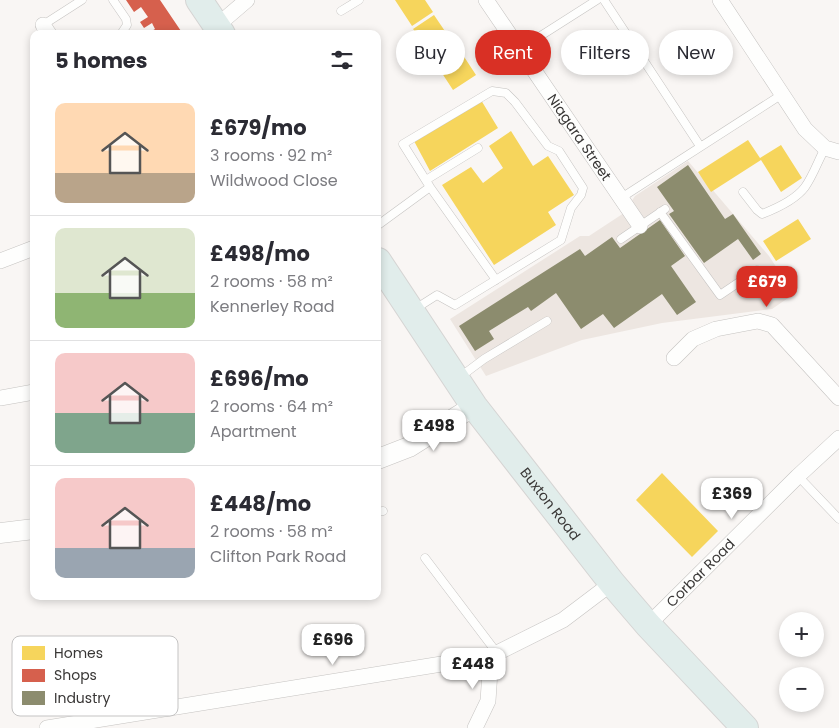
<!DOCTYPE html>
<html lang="en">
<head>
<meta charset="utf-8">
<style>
	:root { --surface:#fff; --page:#f7f7f7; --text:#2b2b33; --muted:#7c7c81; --line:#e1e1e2; --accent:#d93025 }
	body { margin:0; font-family:Poppins,sans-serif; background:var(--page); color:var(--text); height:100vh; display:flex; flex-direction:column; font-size:19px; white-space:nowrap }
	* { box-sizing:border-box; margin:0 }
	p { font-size:16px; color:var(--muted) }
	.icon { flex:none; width:28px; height:28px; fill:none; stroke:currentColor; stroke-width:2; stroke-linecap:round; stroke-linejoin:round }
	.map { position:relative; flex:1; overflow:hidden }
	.details { position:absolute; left:30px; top:30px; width:351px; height:570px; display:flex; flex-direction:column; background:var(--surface); border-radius:10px; box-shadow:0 2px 8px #0003 }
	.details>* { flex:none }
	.guide { position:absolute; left:396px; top:30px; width:368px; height:45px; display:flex; gap:10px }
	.buttons { position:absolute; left:779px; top:612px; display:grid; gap:10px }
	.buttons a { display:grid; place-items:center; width:45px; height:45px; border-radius:50%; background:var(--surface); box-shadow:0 2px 8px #0003; font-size:25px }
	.price { position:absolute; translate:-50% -42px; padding:0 11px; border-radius:10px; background:#fff; color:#222; font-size:16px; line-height:32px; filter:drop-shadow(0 1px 2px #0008) }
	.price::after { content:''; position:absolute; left:50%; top:30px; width:15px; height:11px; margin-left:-8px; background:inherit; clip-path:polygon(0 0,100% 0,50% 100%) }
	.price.active { background:var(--accent); color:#fff }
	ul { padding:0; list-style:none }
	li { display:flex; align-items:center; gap:15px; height:125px; padding:0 25px }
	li+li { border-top:1px solid var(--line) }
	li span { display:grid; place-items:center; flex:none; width:140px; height:100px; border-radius:10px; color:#555 }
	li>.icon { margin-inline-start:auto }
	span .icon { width:60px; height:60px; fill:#fffc; stroke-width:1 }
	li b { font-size:21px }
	h2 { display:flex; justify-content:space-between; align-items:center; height:60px; padding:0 25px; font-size:21px }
	.pill { padding:0 18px; border-radius:22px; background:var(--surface); box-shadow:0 2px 8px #0003; font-size:18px; line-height:45px }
	.pill.active { background:var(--accent); color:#fff }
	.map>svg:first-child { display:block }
	.built { fill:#ede6e1 }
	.homes { fill:#f6d55c }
	.shops { fill:#d6604d }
	.industry { fill:#8c8c6e }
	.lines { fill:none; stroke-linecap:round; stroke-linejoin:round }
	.lane-casing { stroke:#c5c3c1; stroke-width:9 }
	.street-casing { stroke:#c5c3c1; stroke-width:16 }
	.secondary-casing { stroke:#c5c3c1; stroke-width:21 }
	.highway-casing { stroke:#d5d4d3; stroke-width:28 }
	.lane { stroke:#fefefd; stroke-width:8 }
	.street { stroke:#fefefd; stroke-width:15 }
	.secondary { stroke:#fefefd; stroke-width:20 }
	.highway { stroke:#e1edeb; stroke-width:26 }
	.labels { text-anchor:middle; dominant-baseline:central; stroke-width:5; stroke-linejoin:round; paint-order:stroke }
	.street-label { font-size:14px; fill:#393736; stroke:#fff }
	.key { fill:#fff; stroke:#c4c3c3; stroke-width:1 }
	.key-label { font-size:14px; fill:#393736 }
</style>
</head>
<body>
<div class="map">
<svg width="839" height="728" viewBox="0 0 839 728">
	<rect width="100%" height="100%" fill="#f9f6f4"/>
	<path class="built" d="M 688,161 L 769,256 L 794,294 L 772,309 L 662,323 L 582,340 L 486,376 L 450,319 L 580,236 L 589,236 L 624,213 L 635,196 Z"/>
	<path class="homes" d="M 395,0 L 425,0 L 433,12 L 412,26 Z
		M 434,15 L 453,43 L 433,57 L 413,29 Z
		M 457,46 L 476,75 L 453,90 L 434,61 Z
		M 481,100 L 498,128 L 430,171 L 414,141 Z
		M 511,131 L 533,166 L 548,156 L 574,195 L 548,212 L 556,225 L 494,265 L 442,185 L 471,167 L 483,183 L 503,168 L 489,146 Z
		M 748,140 L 760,158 L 781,145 L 802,178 L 781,192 L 761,160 L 711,192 L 698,172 Z
		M 798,219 L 811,239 L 776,261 L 763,241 Z
		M 662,473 L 718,531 L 692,557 L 636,500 Z"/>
	<path class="shops" d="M 126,0 L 160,0 L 183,34 L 147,34 L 155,29 L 152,23 L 144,28 L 140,22 L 148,17 L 141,7 L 134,12 Z"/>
	<path class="industry" d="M 688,165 L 725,219 L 733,214 L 761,254 L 753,260 L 738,239 L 704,263 L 669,214 L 674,211 L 657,187 Z
		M 660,220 L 685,256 L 671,266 L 696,302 L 677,315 L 662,294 L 614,328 L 603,314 L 581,329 L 556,293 L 531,311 L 528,307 L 489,331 L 494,339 L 475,351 L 459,326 L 580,249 L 585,256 L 612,237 L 620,248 Z"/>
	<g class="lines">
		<g class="lane-casing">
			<path id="lane" d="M 113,0 L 126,19 L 127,25 L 121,34
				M 604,0 L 700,146
				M 341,11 L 359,0
				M 43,25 L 82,0
				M 520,49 L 597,0
				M 426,180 L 478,148
				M 430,187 L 496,280
				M 743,192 L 757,210 L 762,214 C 775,209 796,199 805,187 C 813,176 818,161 825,148
				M 621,198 L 781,95
				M 660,212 L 720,295 L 757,270
				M 378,225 L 430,187 L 403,144 L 492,91 L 506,93 L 515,102 L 548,146 L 559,151 L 583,188 L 581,195 L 571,208 L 561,240 L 455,305 L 437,295 L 415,309
				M 621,239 L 665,209
				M 460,377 L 484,359 L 547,321
				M 798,476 L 839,519
				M 378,512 L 383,511
				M 425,558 L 497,653"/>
		</g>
		<g class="street-casing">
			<g id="street">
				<path id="s1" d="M 486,0 L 640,226"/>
				<path d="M 720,0 L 805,129 L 825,148 L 839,152"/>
				<path d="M 43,25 L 49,34"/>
				<path d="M 212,30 L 247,0"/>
				<path d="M 0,261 L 34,248"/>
				<path d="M 674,358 L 693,339 L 716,329 L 758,321 L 772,325 L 839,398"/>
				<path d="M 0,398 L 34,392"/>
				<path id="s2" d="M 648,625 L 798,476 L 839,438"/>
				<path d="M 47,728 L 491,656 L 563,620 L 612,583"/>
				<path d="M 475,728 L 488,701 L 491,656"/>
			</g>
		</g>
		<g class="secondary-casing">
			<path id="secondary" d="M 378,459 L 409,447 L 474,406
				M 0,533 L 34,529"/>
		</g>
		<g class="highway-casing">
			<g id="highway">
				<path d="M 199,0 L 222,34"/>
				<path id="s3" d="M 378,261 L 474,406 L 612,583 L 648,625 L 745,728"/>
			</g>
		</g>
		<use href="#lane" class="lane"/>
		<use href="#street" class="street"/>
		<use href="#secondary" class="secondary"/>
		<use href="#highway" class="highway"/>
	</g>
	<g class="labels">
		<g class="street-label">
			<text stroke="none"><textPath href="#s1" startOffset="166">Niagara Street</textPath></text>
			<text stroke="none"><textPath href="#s3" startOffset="298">Buxton Road</textPath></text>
			<text stroke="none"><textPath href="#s2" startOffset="74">Corbar Road</textPath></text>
		</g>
	</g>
	<rect x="12" y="636" width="166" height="80" rx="8" class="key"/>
	<rect x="22" y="646" width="23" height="14" fill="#f6d55c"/>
	<rect x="22" y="669" width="23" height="13" fill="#d6604d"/>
	<rect x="22" y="691" width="23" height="14" fill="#8c8c6e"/>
	<g class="key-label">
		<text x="54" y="658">Homes</text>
		<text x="54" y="680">Shops</text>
		<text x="54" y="703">Industry</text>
	</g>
</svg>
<div class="buttons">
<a>+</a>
<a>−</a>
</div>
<b class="price active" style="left:767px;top:308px">£679</b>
<b class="price" style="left:434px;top:452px">£498</b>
<b class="price" style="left:732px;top:520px">£369</b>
<b class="price" style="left:333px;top:666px">£696</b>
<b class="price" style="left:473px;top:690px">£448</b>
<div class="guide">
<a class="pill">Buy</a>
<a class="pill active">Rent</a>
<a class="pill">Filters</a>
<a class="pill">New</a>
</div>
<section class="details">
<h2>5 homes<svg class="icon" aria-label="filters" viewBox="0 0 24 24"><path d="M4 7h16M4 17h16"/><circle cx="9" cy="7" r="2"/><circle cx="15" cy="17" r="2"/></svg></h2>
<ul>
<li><span style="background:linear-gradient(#ffd9b3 70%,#b9a48a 0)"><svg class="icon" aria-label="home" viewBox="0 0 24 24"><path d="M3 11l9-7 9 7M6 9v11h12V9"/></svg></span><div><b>£679/mo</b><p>3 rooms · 92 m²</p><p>Wildwood Close</p></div></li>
<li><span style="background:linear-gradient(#dfe7d0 65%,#8fb573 0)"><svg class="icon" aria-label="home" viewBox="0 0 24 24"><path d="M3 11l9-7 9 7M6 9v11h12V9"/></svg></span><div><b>£498/mo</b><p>2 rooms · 58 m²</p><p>Kennerley Road</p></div></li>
<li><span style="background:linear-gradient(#f6c9c9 60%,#7fa58c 0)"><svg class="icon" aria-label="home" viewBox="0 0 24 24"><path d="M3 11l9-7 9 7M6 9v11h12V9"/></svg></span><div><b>£696/mo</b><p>2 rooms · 64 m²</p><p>Apartment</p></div></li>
<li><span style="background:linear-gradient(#f6c9c9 70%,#9aa5b1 0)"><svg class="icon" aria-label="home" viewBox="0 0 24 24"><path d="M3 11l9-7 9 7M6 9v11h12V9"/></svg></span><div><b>£448/mo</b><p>2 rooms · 58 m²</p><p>Clifton Park Road</p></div></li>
</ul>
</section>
</div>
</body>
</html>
